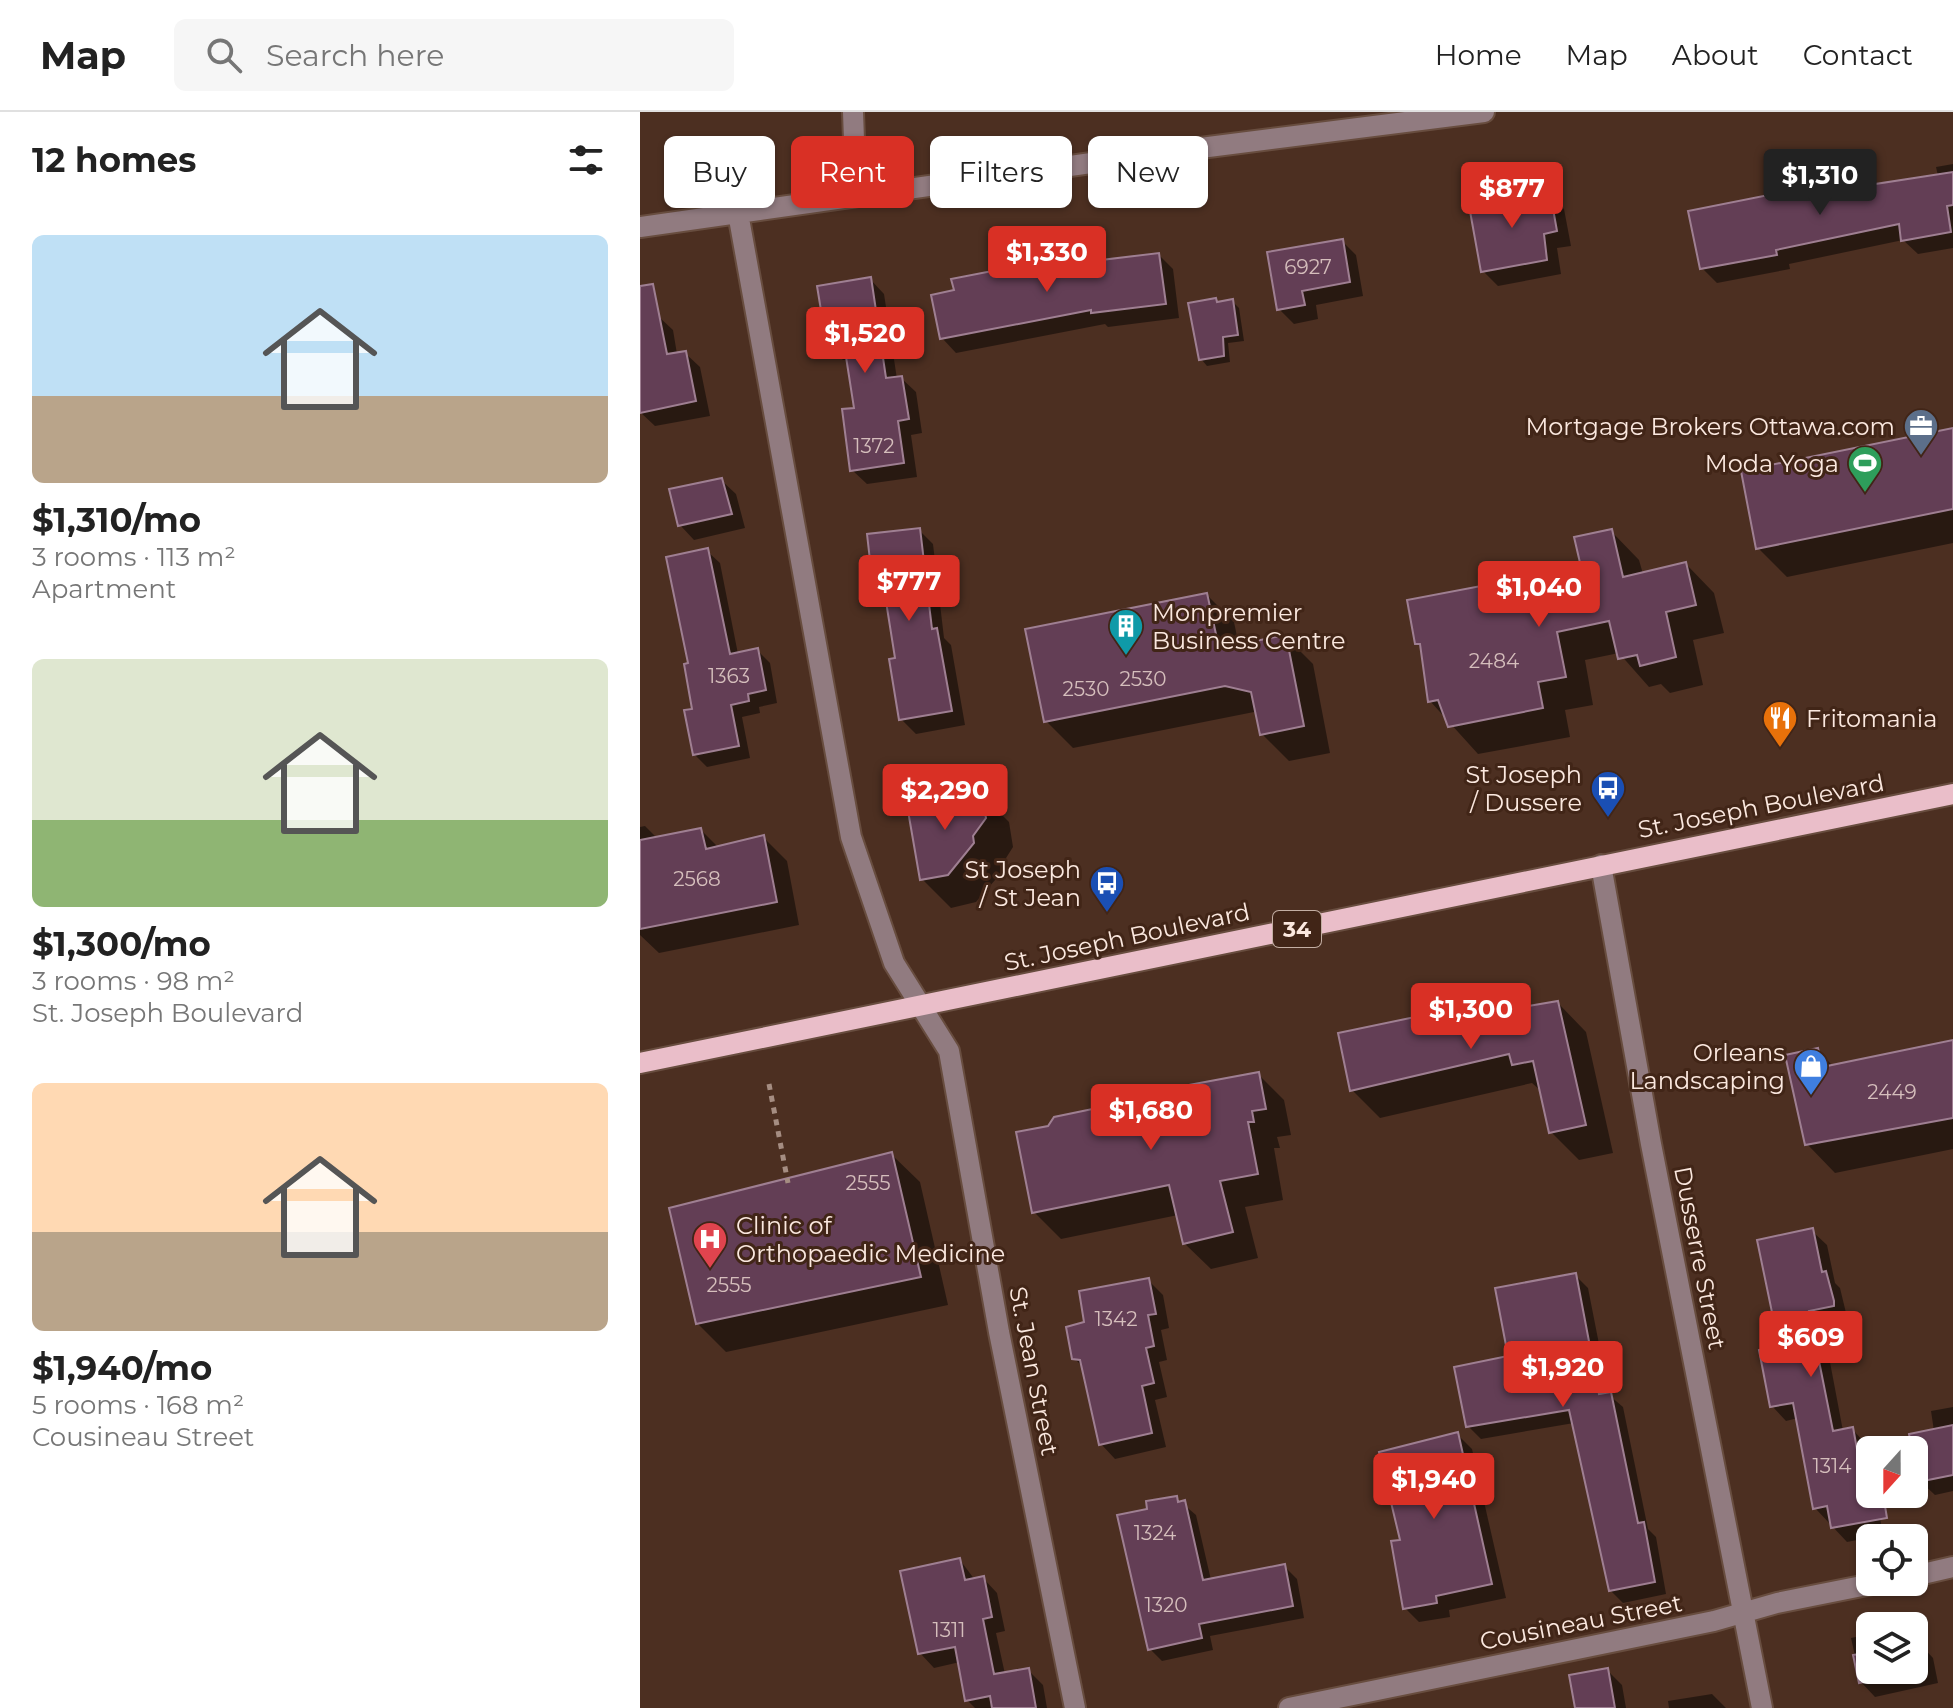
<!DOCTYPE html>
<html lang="en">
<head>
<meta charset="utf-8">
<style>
	:root { --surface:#fff; --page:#f6f6f6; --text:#222; --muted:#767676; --line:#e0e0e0; --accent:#d93025 }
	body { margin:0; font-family:Montserrat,sans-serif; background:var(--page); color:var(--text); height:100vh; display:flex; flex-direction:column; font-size:30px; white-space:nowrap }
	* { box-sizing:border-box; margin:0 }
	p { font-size:26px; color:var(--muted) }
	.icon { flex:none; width:44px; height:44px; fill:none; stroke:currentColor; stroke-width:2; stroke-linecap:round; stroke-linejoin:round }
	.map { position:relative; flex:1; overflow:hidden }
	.side { display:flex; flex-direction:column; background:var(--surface); width:640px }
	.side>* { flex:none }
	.top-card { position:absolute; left:24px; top:24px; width:760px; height:72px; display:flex; gap:16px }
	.needle { width:52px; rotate:201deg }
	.tools { position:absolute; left:1216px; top:1324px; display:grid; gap:16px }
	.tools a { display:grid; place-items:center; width:72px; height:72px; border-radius:12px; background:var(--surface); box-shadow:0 2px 6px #0004; font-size:40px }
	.price { position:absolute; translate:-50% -68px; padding:0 18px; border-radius:8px; background:var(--accent); color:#fff; font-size:26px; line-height:52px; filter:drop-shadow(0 2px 4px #0008) }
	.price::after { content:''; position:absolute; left:50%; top:48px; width:24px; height:18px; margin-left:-12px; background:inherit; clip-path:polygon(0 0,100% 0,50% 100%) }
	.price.current { background:#222; color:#fff }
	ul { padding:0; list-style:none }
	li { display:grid; align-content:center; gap:16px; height:424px; padding:0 32px }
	li span { display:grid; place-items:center; height:248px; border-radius:12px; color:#555 }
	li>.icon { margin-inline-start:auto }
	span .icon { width:144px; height:144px; fill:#fffc; stroke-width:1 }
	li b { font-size:34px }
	h2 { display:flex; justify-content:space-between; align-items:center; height:96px; padding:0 32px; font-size:34px }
	.pill { padding:0 28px; border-radius:12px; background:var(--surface); box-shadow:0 2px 6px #0004; font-size:28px; line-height:72px }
	.pill.current { background:var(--accent); color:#fff }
	header { display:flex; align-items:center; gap:48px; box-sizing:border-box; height:112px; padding:0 40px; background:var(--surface); border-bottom:2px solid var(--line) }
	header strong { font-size:38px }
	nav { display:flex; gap:44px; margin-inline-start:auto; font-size:28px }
	.search { width:560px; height:72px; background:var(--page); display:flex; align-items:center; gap:20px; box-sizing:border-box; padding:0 28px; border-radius:12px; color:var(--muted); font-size:30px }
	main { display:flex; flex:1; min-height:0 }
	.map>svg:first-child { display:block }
	.shadow { fill:#0007 }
	.building { fill:#633e55; stroke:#9f7f92; stroke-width:2 }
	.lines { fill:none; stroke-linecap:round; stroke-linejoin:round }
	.minor-casing { stroke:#684d3f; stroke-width:24 }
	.major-casing { stroke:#684d3f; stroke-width:24 }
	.path { stroke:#a58d82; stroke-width:5; stroke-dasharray:6 6; stroke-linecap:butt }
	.minor { stroke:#917b80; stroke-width:20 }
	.major { stroke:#eabec9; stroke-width:20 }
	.labels { text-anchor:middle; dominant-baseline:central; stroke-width:6; stroke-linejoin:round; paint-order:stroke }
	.number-label { font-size:20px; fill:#d5bebc }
	.shield { fill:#412517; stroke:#c3aea3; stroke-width:2 }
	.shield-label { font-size:22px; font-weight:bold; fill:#fbe8df }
	.poi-label { font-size:24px; fill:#fbe8df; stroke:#412517; text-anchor:end }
	.street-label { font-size:24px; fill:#fbe8df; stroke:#412517 }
</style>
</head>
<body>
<header>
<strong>Map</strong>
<div class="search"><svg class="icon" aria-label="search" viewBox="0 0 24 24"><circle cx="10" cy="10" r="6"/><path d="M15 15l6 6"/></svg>Search here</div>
<nav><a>Home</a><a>Map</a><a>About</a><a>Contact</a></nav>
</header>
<main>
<section class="side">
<h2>12 homes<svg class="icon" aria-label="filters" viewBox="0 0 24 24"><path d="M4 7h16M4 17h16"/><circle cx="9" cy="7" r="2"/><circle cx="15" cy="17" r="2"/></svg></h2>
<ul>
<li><span style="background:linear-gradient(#bfe0f5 65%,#b9a48a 0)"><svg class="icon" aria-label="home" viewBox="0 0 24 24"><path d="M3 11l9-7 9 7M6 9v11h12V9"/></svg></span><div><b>$1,310/mo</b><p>3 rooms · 113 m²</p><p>Apartment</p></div></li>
<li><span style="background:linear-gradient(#dfe7d0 65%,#8fb573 0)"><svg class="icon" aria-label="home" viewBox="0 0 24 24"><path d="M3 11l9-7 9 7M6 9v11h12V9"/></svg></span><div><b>$1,300/mo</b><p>3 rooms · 98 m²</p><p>St. Joseph Boulevard</p></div></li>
<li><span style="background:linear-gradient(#ffd9b3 60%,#b9a48a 0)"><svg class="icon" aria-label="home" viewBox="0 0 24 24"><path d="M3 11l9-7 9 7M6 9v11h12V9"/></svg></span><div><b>$1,940/mo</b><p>5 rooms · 168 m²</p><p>Cousineau Street</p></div></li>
</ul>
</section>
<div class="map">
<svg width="1313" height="1596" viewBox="0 0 1313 1596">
	<rect width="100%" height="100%" fill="#4c2f21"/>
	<path class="shadow" d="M 1313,52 L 1313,136 L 1278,142 L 1263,128 L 1149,152 L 1150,157 L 1077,171 L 1062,156 L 1219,67 L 1228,75 L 1298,64 L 1296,55 Z
		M 909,82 L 924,97 L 931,134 L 917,136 L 921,162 L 858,174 L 843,159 L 865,84 L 870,89 Z
		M 702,129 L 716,143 L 723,184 L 676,193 L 678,207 L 654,212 L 639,197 Z
		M 519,143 L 533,157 L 539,206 L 468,215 L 465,212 L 316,241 L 302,226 L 316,180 L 387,154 L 398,165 Z
		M 230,167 L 244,182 L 257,267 L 261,266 L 276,280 L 282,321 L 271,323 L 277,365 L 227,372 L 212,358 L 216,297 L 209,248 L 203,248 L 189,234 Z
		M 592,189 L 599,196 L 604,229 L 588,231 L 590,250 L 567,254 L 561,247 Z
		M 18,204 L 33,218 L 37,242 L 45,241 L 60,255 L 70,304 L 15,314 L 0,300 L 0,208 Z
		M 1313,318 L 1313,431 L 1147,465 L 1118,436 Z
		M 81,368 L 96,382 L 105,416 L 54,428 L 40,413 Z
		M 279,418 L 293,432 L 304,526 L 311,533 L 325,613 L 276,622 L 261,607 L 249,496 L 235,483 Z
		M 971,419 L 999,448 L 1003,462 L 1046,452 L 1074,481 L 1084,521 L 1053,528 L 1063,573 L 1030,581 L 1021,572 L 1009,575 L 979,541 L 945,548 L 953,593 L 925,598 L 930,625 L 838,642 L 790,589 L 782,537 L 777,531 L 943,457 Z
		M 67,439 L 80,451 L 98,542 L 117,538 L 130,551 L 137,591 L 119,595 L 120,601 L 102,605 L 110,646 L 67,655 L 54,642 L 51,552 Z
		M 567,483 L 594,510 L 599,534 L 646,525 L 673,552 L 690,641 L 649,649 L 622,622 L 618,601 L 614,600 L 433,636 L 406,609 Z
		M 340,681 L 369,710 L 373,735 L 361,754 L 362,760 L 336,790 L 311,796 L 282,767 Z
		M 5,714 L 17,726 L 61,718 L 79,736 L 124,726 L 147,749 L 159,813 L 19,841 L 0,823 L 0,715 Z
		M 851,891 L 861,901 L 918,891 L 946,920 L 973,1041 L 939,1048 L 911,1020 L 902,980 L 892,971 L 740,1006 L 712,978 Z
		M 1313,930 L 1313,1037 L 1195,1061 L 1167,1032 L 1177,938 L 1193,954 Z
		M 618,962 L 644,988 L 651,1023 L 637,1025 L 640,1036 L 634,1036 L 643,1088 L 605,1095 L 618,1146 L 571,1157 L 544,1131 L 538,1103 L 421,1127 L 394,1100 L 470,1002 Z
		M 251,1042 L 280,1070 L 308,1193 L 86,1240 L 57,1211 L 155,1068 L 154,1064 Z
		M 1172,1119 L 1187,1133 L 1195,1171 L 1200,1176 L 1207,1205 L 1207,1208 L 1183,1213 L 1203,1319 L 1212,1317 L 1226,1332 L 1230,1382 L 1236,1382 L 1243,1423 L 1207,1430 L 1175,1396 L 1158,1306 L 1146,1309 L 1132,1294 L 1141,1236 Z
		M 935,1163 L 948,1176 L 969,1283 L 983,1295 L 1008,1417 L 1016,1425 L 1026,1482 L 983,1491 L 970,1478 L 934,1311 L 841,1327 L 828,1314 L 871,1246 Z
		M 508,1168 L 523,1183 L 529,1216 L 521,1218 L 527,1248 L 519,1250 L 527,1285 L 515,1288 L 526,1335 L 475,1347 L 461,1332 L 444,1256 L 434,1246 L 447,1212 Z
		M 1313,1295 L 1313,1379 L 1295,1383 L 1280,1369 L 1294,1319 L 1291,1299 Z
		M 817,1322 L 832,1337 L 866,1486 L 809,1498 L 810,1505 L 779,1510 L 765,1496 L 763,1429 Z
		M 536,1386 L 556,1403 L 571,1468 L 644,1454 L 657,1467 L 664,1506 L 570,1524 L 573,1538 L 522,1549 L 510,1537 L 509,1398 Z
		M 320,1448 L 335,1468 L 343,1466 L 357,1481 L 365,1519 L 356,1521 L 365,1562 L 388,1558 L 403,1573 L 407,1596 L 335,1596 L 327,1588 L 320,1550 L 294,1556 L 280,1541 Z
		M 1230,1522 L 1230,1558 L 1274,1558 L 1274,1532 L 1279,1531 L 1293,1546 L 1298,1571 L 1235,1585 L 1221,1570 L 1211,1526 Z
		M 967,1558 L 982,1573 L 986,1596 L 937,1596 Z
		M 1072,1582 L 1086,1596 L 1029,1596 L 1028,1589 Z"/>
	<path class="building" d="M 1313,60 L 1313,93 L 1307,94 L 1311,120 L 1261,129 L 1259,112 L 1136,138 L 1137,143 L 1060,157 L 1048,99 L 1220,65 L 1222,74 Z
		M 910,80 L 917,119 L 904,122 L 907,148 L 841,160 L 828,88 L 866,82 L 867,88 Z
		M 703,127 L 710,170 L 662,179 L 665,193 L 637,198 L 627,140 Z
		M 519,141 L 526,192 L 451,201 L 451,198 L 300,227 L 291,183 L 314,178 L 311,167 L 388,152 L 391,164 L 445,154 L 445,150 Z
		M 231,165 L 246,266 L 262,264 L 269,307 L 258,309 L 264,351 L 210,359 L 202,297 L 214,296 L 204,232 L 187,235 L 177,174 Z
		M 13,172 L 27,242 L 46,239 L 56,289 L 0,301 L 0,174 Z
		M 576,186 L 577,190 L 593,187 L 598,223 L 583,225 L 584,244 L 559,248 L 548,191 Z
		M 1313,316 L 1313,397 L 1116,437 L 1101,359 Z
		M 82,366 L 92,402 L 38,414 L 29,377 Z
		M 280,416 L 292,517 L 297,516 L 312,599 L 259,608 L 249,547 L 255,546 L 245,483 L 234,484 L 227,422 Z
		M 972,417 L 983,465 L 1046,450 L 1056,493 L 1026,500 L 1036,545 L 1000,554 L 997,543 L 978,547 L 969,509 L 917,520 L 926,565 L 898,570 L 903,596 L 808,615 L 798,588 L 788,590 L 780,532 L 775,532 L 767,488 L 941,455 L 934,425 Z
		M 68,436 L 90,542 L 118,536 L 126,578 L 108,582 L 109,589 L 91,593 L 99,634 L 53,643 L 44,598 L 52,597 L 44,552 L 48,551 L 26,445 Z
		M 567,481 L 579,536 L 646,523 L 664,614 L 620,623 L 611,580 L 585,574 L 404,610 L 385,517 Z
		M 341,679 L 346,706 L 333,724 L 334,731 L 308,763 L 280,768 L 267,693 Z
		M 61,716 L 66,737 L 124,723 L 137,790 L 0,817 L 0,728 Z
		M 852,889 L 854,900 L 918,889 L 946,1013 L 909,1021 L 893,949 L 872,953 L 869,942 L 710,979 L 698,921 Z
		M 1313,928 L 1313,1006 L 1165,1033 L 1145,943 L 1178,936 L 1182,955 Z
		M 619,960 L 626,997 L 612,999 L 614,1010 L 608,1010 L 618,1062 L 580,1069 L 593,1120 L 543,1132 L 529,1073 L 392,1101 L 376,1020 L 408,1014 L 414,1005 L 462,995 L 471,1000 L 513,991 L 511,980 Z
		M 252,1040 L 281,1165 L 56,1212 L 29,1096 Z
		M 1173,1116 L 1182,1160 L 1186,1159 L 1194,1189 L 1194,1194 L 1169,1199 L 1193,1319 L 1213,1315 L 1225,1382 L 1243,1382 L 1247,1406 L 1191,1416 L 1187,1394 L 1173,1397 L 1153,1291 L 1130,1295 L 1119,1238 L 1139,1234 L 1117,1128 Z
		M 936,1161 L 959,1282 L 971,1280 L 998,1411 L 1004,1410 L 1015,1470 L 969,1479 L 929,1298 L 826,1315 L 814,1255 L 868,1244 L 855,1176 Z
		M 509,1166 L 516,1202 L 508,1203 L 514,1234 L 506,1236 L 514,1271 L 502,1274 L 512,1321 L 459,1333 L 440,1248 L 432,1247 L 426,1215 L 444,1210 L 439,1179 Z
		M 1313,1313 L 1313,1363 L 1278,1370 L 1269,1322 Z
		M 818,1320 L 852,1472 L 796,1484 L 797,1491 L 763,1497 L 751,1429 L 760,1428 L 739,1340 Z
		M 537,1384 L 538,1390 L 545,1388 L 563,1468 L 645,1452 L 653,1494 L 559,1512 L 562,1526 L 508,1538 L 477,1403 L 507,1397 L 506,1389 Z
		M 320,1446 L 325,1468 L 344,1464 L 352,1505 L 343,1507 L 354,1562 L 389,1556 L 396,1596 L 352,1596 L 350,1584 L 325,1589 L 315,1535 L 278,1542 L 260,1459 Z
		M 1279,1529 L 1285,1557 L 1219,1571 L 1213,1543 L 1230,1540 L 1230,1558 L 1274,1558 L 1274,1530 Z
		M 968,1556 L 975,1596 L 935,1596 L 929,1563 Z"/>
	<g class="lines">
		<g class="minor-casing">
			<path id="minor" d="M 213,0 L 216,84
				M 98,101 L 211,725 L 254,851 L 309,939 L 359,1220 L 435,1596
				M 0,115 L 529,40 L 844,0
				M 961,753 L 1011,1032 L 1122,1596
				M 1274,1464 L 1313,1455
				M 649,1596 L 1074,1509 L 1137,1491 L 1242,1470"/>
		</g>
		<g class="major-casing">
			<path id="major" d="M 0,951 L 1313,682"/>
		</g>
		<path class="path" d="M 129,972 L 148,1071"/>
		<use href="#minor" class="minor"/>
		<use href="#major" class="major"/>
	</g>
	<defs>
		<g id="office-pin" transform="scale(1.8)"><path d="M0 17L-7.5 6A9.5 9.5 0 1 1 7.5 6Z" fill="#5c6f8a" stroke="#412517"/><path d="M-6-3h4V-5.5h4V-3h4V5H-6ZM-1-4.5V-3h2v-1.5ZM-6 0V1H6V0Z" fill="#fff"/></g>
		<g id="stadium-pin" transform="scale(1.8)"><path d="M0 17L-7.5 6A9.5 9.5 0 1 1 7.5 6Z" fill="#2e9e5b" stroke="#412517"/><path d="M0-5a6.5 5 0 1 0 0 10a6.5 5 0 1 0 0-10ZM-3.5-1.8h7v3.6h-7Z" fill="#fff"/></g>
		<g id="building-pin" transform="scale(1.8)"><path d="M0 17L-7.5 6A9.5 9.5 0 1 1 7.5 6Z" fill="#0f9aa8" stroke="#412517"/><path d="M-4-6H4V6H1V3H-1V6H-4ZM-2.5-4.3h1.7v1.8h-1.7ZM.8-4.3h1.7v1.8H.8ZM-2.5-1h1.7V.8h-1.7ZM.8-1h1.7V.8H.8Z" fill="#fff"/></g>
		<g id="restaurant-pin" transform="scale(1.8)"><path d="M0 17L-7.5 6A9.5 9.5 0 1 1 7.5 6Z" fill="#e8710a" stroke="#412517"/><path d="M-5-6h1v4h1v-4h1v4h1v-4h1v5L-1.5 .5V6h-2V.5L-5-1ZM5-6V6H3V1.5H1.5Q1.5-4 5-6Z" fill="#fff"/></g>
		<g id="bus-pin" transform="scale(1.8)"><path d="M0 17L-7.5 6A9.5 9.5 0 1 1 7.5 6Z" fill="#1a4fb4" stroke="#412517"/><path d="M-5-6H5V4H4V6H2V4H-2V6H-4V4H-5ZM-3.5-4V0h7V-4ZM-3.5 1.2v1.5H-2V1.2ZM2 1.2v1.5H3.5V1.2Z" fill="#fff"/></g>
		<g id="shop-pin" transform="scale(1.8)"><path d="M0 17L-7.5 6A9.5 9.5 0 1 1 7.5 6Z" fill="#3f7fe0" stroke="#412517"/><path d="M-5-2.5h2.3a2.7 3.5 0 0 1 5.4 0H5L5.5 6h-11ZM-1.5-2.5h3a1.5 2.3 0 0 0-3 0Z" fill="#fff"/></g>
		<g id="hospital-pin" transform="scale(1.8)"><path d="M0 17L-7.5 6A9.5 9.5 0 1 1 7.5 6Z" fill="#e0444e" stroke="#412517"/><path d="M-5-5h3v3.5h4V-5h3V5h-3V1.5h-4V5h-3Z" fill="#fff"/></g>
	</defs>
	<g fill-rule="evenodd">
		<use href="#office-pin" x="1281" y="314"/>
		<use href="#stadium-pin" x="1225" y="351"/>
		<use href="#building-pin" x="486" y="514"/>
		<use href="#restaurant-pin" x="1140" y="606"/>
		<use href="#bus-pin" x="968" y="676"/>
		<use href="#bus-pin" x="467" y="771"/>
		<use href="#shop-pin" x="1171" y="954"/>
		<use href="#hospital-pin" x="70" y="1127"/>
	</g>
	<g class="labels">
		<g class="number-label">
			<text x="668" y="155">6927</text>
			<text x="234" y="334">1372</text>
			<text x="854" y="549">2484</text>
			<text x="89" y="564">1363</text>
			<text x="503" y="567">2530</text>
			<text x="446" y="577">2530</text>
			<text x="57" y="767">2568</text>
			<text x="1252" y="980">2449</text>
			<text x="228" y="1071">2555</text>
			<text x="89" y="1173">2555</text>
			<text x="476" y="1207">1342</text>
			<text x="1192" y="1354">1314</text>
			<text x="515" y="1421">1324</text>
			<text x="526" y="1493">1320</text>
			<text x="309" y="1518">1311</text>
		</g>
		<rect class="shield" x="633" y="799" width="48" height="36" rx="6"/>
		<g class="shield-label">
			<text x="657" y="817">34</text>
		</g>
		<g class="poi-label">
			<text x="1255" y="314">Mortgage Brokers Ottawa.com</text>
			<text x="1199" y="351">Moda Yoga</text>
			<text x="512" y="500" text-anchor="start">Monpremier<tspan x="512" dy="28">Business Centre</tspan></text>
			<text x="1166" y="606" text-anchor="start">Fritomania</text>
			<text x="942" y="662">St Joseph<tspan x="942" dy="28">/ Dussere</tspan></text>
			<text x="441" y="757">St Joseph<tspan x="441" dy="28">/ St Jean</tspan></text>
			<text x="1145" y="940">Orleans<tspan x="1145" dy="28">Landscaping</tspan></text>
			<text x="96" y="1113" text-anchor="start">Clinic of<tspan x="96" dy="28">Orthopaedic Medicine</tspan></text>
		</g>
		<g class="street-label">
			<text transform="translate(1121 694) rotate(-11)">St. Joseph Boulevard</text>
			<text transform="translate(487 825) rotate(-12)">St. Joseph Boulevard</text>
			<text transform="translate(1060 1146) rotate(79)">Dusserre Street</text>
			<text transform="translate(394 1259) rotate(79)">St. Jean Street</text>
			<text transform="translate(941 1510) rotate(-11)">Cousineau Street</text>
		</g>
	</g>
</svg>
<div class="tools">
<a><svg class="needle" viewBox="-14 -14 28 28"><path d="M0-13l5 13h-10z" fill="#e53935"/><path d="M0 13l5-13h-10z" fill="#767676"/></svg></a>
<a><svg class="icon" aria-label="locate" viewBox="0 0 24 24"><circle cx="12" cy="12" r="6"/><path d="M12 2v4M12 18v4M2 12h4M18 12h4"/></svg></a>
<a><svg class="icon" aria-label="layers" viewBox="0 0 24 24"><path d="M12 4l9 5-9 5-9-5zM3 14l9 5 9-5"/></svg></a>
</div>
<b class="price current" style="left:1180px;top:105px">$1,310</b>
<b class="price" style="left:872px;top:118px">$877</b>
<b class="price" style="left:407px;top:182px">$1,330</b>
<b class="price" style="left:225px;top:263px">$1,520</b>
<b class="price" style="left:269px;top:511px">$777</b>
<b class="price" style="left:899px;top:517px">$1,040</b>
<b class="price" style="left:305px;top:720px">$2,290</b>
<b class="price" style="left:831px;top:939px">$1,300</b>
<b class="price" style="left:511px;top:1040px">$1,680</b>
<b class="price" style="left:1171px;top:1267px">$609</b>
<b class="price" style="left:923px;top:1297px">$1,920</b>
<b class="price" style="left:794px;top:1409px">$1,940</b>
<div class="top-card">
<a class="pill">Buy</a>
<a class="pill current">Rent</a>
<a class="pill">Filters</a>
<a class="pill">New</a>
</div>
</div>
</main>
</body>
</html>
